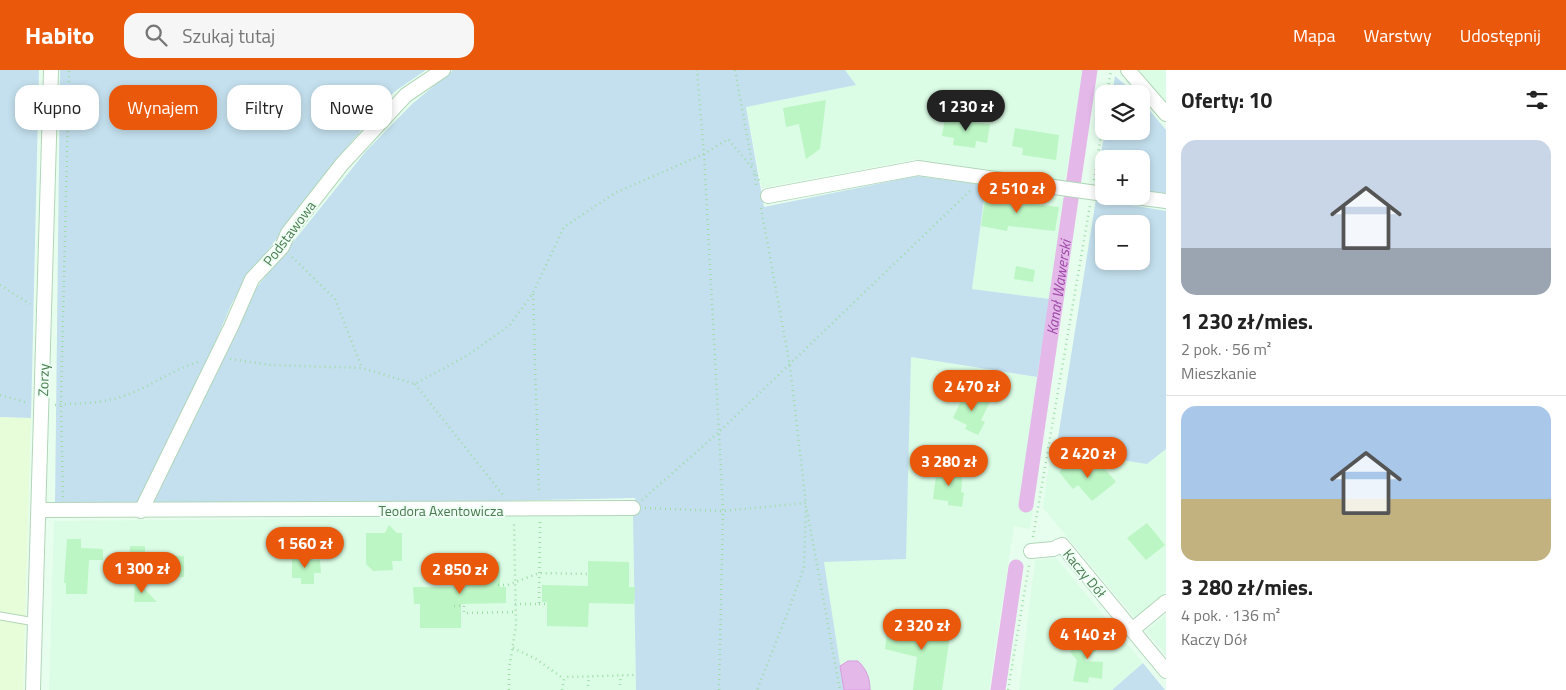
<!DOCTYPE html>
<html lang="pl">
<head>
<meta charset="utf-8">
<style>
	:root { --surface:#fff; --page:#f6f6f6; --text:#222; --muted:#767676; --line:#e0e0e0; --accent:#ea580c }
	body { margin:0; font-family:"Titillium Web",sans-serif; background:var(--page); color:var(--text); height:100vh; display:flex; flex-direction:column; font-size:19px; white-space:nowrap }
	* { box-sizing:border-box; margin:0 }
	p { font-size:16px; color:var(--muted) }
	.icon { flex:none; width:28px; height:28px; fill:none; stroke:currentColor; stroke-width:2; stroke-linecap:round; stroke-linejoin:round }
	.map { position:relative; flex:1; overflow:hidden }
	.details { display:flex; flex-direction:column; background:var(--surface); width:400px }
	.details>* { flex:none }
	.top-card { position:absolute; left:15px; top:15px; width:475px; height:45px; display:flex; gap:10px }
	.tools { position:absolute; left:1095px; top:15px; display:grid; gap:10px }
	.tools a { display:grid; place-items:center; width:55px; height:55px; border-radius:10px; background:var(--surface); box-shadow:0 2px 8px #0003; font-size:25px }
	.price { position:absolute; translate:-50% -42px; padding:0 11px; border-radius:18px; background:var(--accent); color:#fff; font-size:16px; line-height:32px; filter:drop-shadow(0 1px 2px #0008) }
	.price::after { content:''; position:absolute; left:50%; top:30px; width:15px; height:11px; margin-left:-8px; background:inherit; clip-path:polygon(0 0,100% 0,50% 100%) }
	.price.current { background:#222; color:#fff }
	ul { padding:0; list-style:none }
	li { display:grid; align-content:center; gap:10px; height:265px; padding:0 15px }
	li+li { border-top:1px solid var(--line) }
	li span { display:grid; place-items:center; height:155px; border-radius:15px; color:#555 }
	li>.icon { margin-inline-start:auto }
	span .icon { width:90px; height:90px; fill:#fffc; stroke-width:1 }
	li b { font-size:21px }
	h2 { display:flex; justify-content:space-between; align-items:center; height:60px; padding:0 15px; font-size:21px }
	.chip { padding:0 18px; border-radius:15px; background:var(--surface); box-shadow:0 2px 8px #0003; font-size:18px; line-height:45px }
	.chip.current { background:var(--accent); color:#fff }
	header { display:flex; align-items:center; gap:30px; box-sizing:border-box; height:70px; padding:0 25px; background:var(--accent); color:#fff }
	header strong { font-size:24px }
	nav { display:flex; gap:28px; margin-inline-start:auto; font-size:18px }
	.search { width:350px; height:45px; background:var(--page); display:flex; align-items:center; gap:12px; box-sizing:border-box; padding:0 18px; border-radius:15px; color:var(--muted); font-size:19px }
	main { display:flex; flex:1; min-height:0 }
	.map>svg:first-child { display:block }
	.residential { fill:#dbfce5 }
	.medical { fill:#e7fdd9 }
	.green { fill:#c4e0ee; fill-rule:evenodd }
	.water { fill:#e4b9ea; stroke:#d69edd }
	.lines { fill:none; stroke-linecap:round; stroke-linejoin:round }
	.canal { stroke:#e4b9ea; stroke-width:15 }
	.building { fill:#bcf6c4 }
	.service-casing { stroke:#b1d6b8; stroke-width:9 }
	.minor-casing { stroke:#b1d6b8; stroke-width:16 }
	.path { stroke:#9edca6; stroke-width:2.5; stroke-dasharray:1 4; stroke-linecap:butt }
	.service { stroke:#fff; stroke-width:7 }
	.minor { stroke:#fff; stroke-width:14 }
	.labels { text-anchor:middle; dominant-baseline:central; stroke-width:4; stroke-linejoin:round; paint-order:stroke }
	.street-label { font-size:14px; fill:#487b4d; stroke:#effff5 }
	.water-label { font-size:15px; font-style:italic; fill:#9d48a6; stroke:#effff5 }
</style>
</head>
<body>
<header>
<strong>Habito</strong>
<div class="search"><svg class="icon" aria-label="search" viewBox="0 0 24 24"><circle cx="10" cy="10" r="6"/><path d="M15 15l6 6"/></svg>Szukaj tutaj</div>
<nav><a>Mapa</a><a>Warstwy</a><a>Udostępnij</a></nav>
</header>
<main>
<div class="map">
<svg width="1166" height="620" viewBox="0 0 1166 620">
	<rect width="100%" height="100%" fill="#e7feef"/>
	<path class="residential" d="M 845,0 L 1083,0 L 1065,111 L 917,89 L 762,118 L 746,37 L 856,15 Z
		M 1139,0 L 1166,0 L 1166,33 Z
		M 986,115 L 1064,129 L 1050,229 L 972,219 Z
		M 910,287 L 1051,310 L 1030,459 L 1014,456 L 989,620 L 844,620 L 824,492 L 906,489 Z
		M 1051,379 L 1147,394 L 1166,379 L 1166,522 L 1135,548 L 1043,438 Z
		M 633,445 L 636,620 L 49,620 L 54,451 Z
		M 1056,488 L 1143,593 L 1112,620 L 1019,620 L 1035,490 Z
		M 1166,545 L 1166,585 L 1146,561 Z"/>
	<path class="medical" d="M 0,347 L 31,348 L 23,620 L 0,620 Z"/>
	<path class="green" d="M 0,0 L 39,0 L 31,348 L 0,347 Z
		M 60,0 L 426,0 L 394,22 L 348,76 L 246,209 L 232,233 L 192,326 L 137,433 L 55,433 Z
		M 453,0 L 845,0 L 856,15 L 746,37 L 764,137 L 916,106 L 986,115 L 972,219 L 1050,229 L 1037,307 L 911,287 L 906,489 L 824,492 L 844,620 L 636,620 L 633,445 L 635,428 L 399,433 L 153,433 L 256,218 L 366,81 L 412,34 Z
		M 1115,6 L 1136,24 L 1112,24 Z
		M 1141,30 L 1166,60 L 1166,125 L 1141,121 L 1141,89 L 1104,89 L 1104,117 L 1095,115 L 1105,61 L 1141,61 Z
		M 1096,129 L 1166,141 L 1166,379 L 1147,394 L 1056,380 ZM 1104,154 L 1141,154 L 1141,191 L 1104,191 Z
		M 1143,593 L 1165,620 L 1112,620 Z"/>
	<path class="water" d="M 848,591 L 858,591 C 867,600 870,608 870,620 L 844,620 L 840,596 Z"/>
	<g class="lines">
		<g class="canal">
			<path id="s1" d="M 1026,435 L 1090,0"/>
			<path d="M 998,620 L 1016,497"/>
		</g>
	</g>
	<path class="building" d="M 826,30 L 820,79 L 806,89 L 799,54 L 786,57 L 783,38 Z
		M 945,48 L 990,54 L 987,73 L 976,71 L 975,78 L 953,75 L 954,68 L 942,66 Z
		M 1015,58 L 1059,65 L 1056,90 L 1022,85 L 1023,78 L 1012,76 Z
		M 987,116 L 1000,118 L 999,130 L 1059,137 L 1055,161 L 1008,156 L 1007,161 L 981,156 Z
		M 1016,196 L 1035,200 L 1033,212 L 1014,209 Z
		M 966,320 L 975,324 L 979,323 L 980,326 L 990,332 L 981,350 L 985,352 L 978,365 L 965,359 L 967,355 L 953,348 Z
		M 1076,387 L 1089,404 L 1101,394 L 1116,412 L 1092,431 L 1078,415 L 1073,419 L 1059,402 Z
		M 950,397 L 952,400 L 963,401 L 961,422 L 964,423 L 962,437 L 948,435 L 948,431 L 933,429 L 937,398 L 947,399 Z
		M 1147,453 L 1165,475 L 1146,490 L 1127,468 Z
		M 389,455 L 397,463 L 402,463 L 402,491 L 392,491 L 393,500 L 373,501 L 366,494 L 366,463 L 385,463 Z
		M 67,469 L 81,469 L 81,478 L 103,479 L 103,490 L 89,490 L 87,524 L 66,524 L 66,513 L 64,513 Z
		M 130,476 L 145,476 L 145,485 L 184,486 L 184,507 L 133,508 L 135,492 L 129,492 Z
		M 292,487 L 313,487 L 313,490 L 320,490 L 321,503 L 314,503 L 314,514 L 301,514 L 301,508 L 292,508 Z
		M 588,491 L 629,492 L 629,517 L 635,517 L 634,534 L 589,533 L 588,557 L 547,556 L 547,532 L 542,532 L 542,515 L 588,516 Z
		M 459,492 L 500,492 L 500,517 L 506,517 L 506,533 L 461,534 L 461,558 L 420,558 L 420,534 L 414,534 L 413,517 L 459,517 Z
		M 135,509 L 157,532 L 134,532 Z
		M 889,549 L 951,559 L 942,620 L 913,620 L 917,587 L 885,579 Z
		M 1096,563 L 1105,573 L 1084,591 L 1103,592 L 1102,609 L 1089,607 L 1088,613 L 1073,611 L 1077,590 L 1070,582 Z"/>
	<g class="lines">
		<g class="service-casing">
			<path id="service" d="M 0,546 L 35,552"/>
		</g>
		<g class="minor-casing">
			<path id="minor" d="M 1128,0 L 1166,44
				M 768,126 L 918,98 L 1104,124
				M 1127,126 L 1166,131
				M 39,440 L 633,438
				M 141,441 L 231,257 L 252,209 L 282,177 L 288,163 L 342,94 L 406,25 L 443,0
				M 1031,481 L 1053,479 L 1062,475 L 1166,601
				M 1132,560 L 1166,532
				M 33,620 L 51,0"/>
		</g>
		<path class="path" d="M 735,0 L 753,98
			M 1107,24 L 1111,0
			M 754,104 L 757,118
			M 1094,110 L 1104,47
			M 761,138 L 790,296 L 806,434
			M 292,187 L 335,229 L 362,298
			M 0,215 L 30,234
			M 533,224 L 539,424
			M 230,289 L 271,295 L 362,298 L 415,314 L 468,285 L 510,255 L 533,223 L 564,157 L 615,123 L 704,84 L 728,69 L 754,100 L 761,114
			M 415,314 L 503,425
			M 0,325 L 28,333
			M 55,335 C 74,333 95,334 113,329 C 144,322 168,301 198,292
			M 63,427 L 61,334 L 69,0
			M 642,430 L 719,362 L 704,84 L 697,0
			M 645,438 L 723,441 L 806,433 L 804,497 L 788,542 L 757,620
			M 807,440 L 840,620
			M 1033,467 L 1090,135
			M 498,515 L 508,515 L 539,503 L 588,504
			M 515,534 L 539,534 L 540,452
			M 539,534 L 549,534
			M 454,536 L 464,536 L 464,543 L 516,542
			M 513,578 L 536,589 L 564,609
			M 620,615 L 621,605
			M 588,616 L 589,606
			M 509,620 L 509,599 L 516,556 L 514,452
			M 562,620 L 564,609 L 568,607 L 635,605
			M 719,620 L 723,441 L 719,362 L 972,119
			M 1008,620 L 1029,495"/>
		<use href="#service" class="service"/>
		<use href="#minor" class="minor"/>
	</g>
	<g class="labels">
		<g class="street-label">
			<text transform="translate(289 163) rotate(-53)">Podstawowa</text>
			<text transform="translate(43 310) rotate(-88)">Zorzy</text>
			<text x="441" y="440">Teodora Axentowicza</text>
			<text transform="translate(1085 503) rotate(50)">Kaczy Dół</text>
		</g>
		<g class="water-label">
			<text stroke="none"><textPath href="#s1" startOffset="220">Kanał Wawerski</textPath></text>
		</g>
	</g>
</svg>
<div class="tools">
<a><svg class="icon" aria-label="layers" viewBox="0 0 24 24"><path d="M12 4l9 5-9 5-9-5zM3 14l9 5 9-5"/></svg></a>
<a>+</a>
<a>−</a>
</div>
<b class="price current" style="left:966px;top:62px">1 230 zł</b>
<b class="price" style="left:1017px;top:144px">2 510 zł</b>
<b class="price" style="left:972px;top:342px">2 470 zł</b>
<b class="price" style="left:1088px;top:409px">2 420 zł</b>
<b class="price" style="left:949px;top:417px">3 280 zł</b>
<b class="price" style="left:305px;top:499px">1 560 zł</b>
<b class="price" style="left:142px;top:524px">1 300 zł</b>
<b class="price" style="left:460px;top:525px">2 850 zł</b>
<b class="price" style="left:922px;top:581px">2 320 zł</b>
<b class="price" style="left:1088px;top:590px">4 140 zł</b>
<div class="top-card">
<a class="chip">Kupno</a>
<a class="chip current">Wynajem</a>
<a class="chip">Filtry</a>
<a class="chip">Nowe</a>
</div>
</div>
<section class="details">
<h2>Oferty: 10<svg class="icon" aria-label="filters" viewBox="0 0 24 24"><path d="M4 7h16M4 17h16"/><circle cx="9" cy="7" r="2"/><circle cx="15" cy="17" r="2"/></svg></h2>
<ul>
<li><span style="background:linear-gradient(#c9d6e8 70%,#9aa5b1 0)"><svg class="icon" aria-label="home" viewBox="0 0 24 24"><path d="M3 11l9-7 9 7M6 9v11h12V9"/></svg></span><div><b>1 230 zł/mies.</b><p>2 pok. · 56 m²</p><p>Mieszkanie</p></div></li>
<li><span style="background:linear-gradient(#a9c7e8 60%,#c2b280 0)"><svg class="icon" aria-label="home" viewBox="0 0 24 24"><path d="M3 11l9-7 9 7M6 9v11h12V9"/></svg></span><div><b>3 280 zł/mies.</b><p>4 pok. · 136 m²</p><p>Kaczy Dół</p></div></li>
</ul>
</section>
</main>
</body>
</html>
